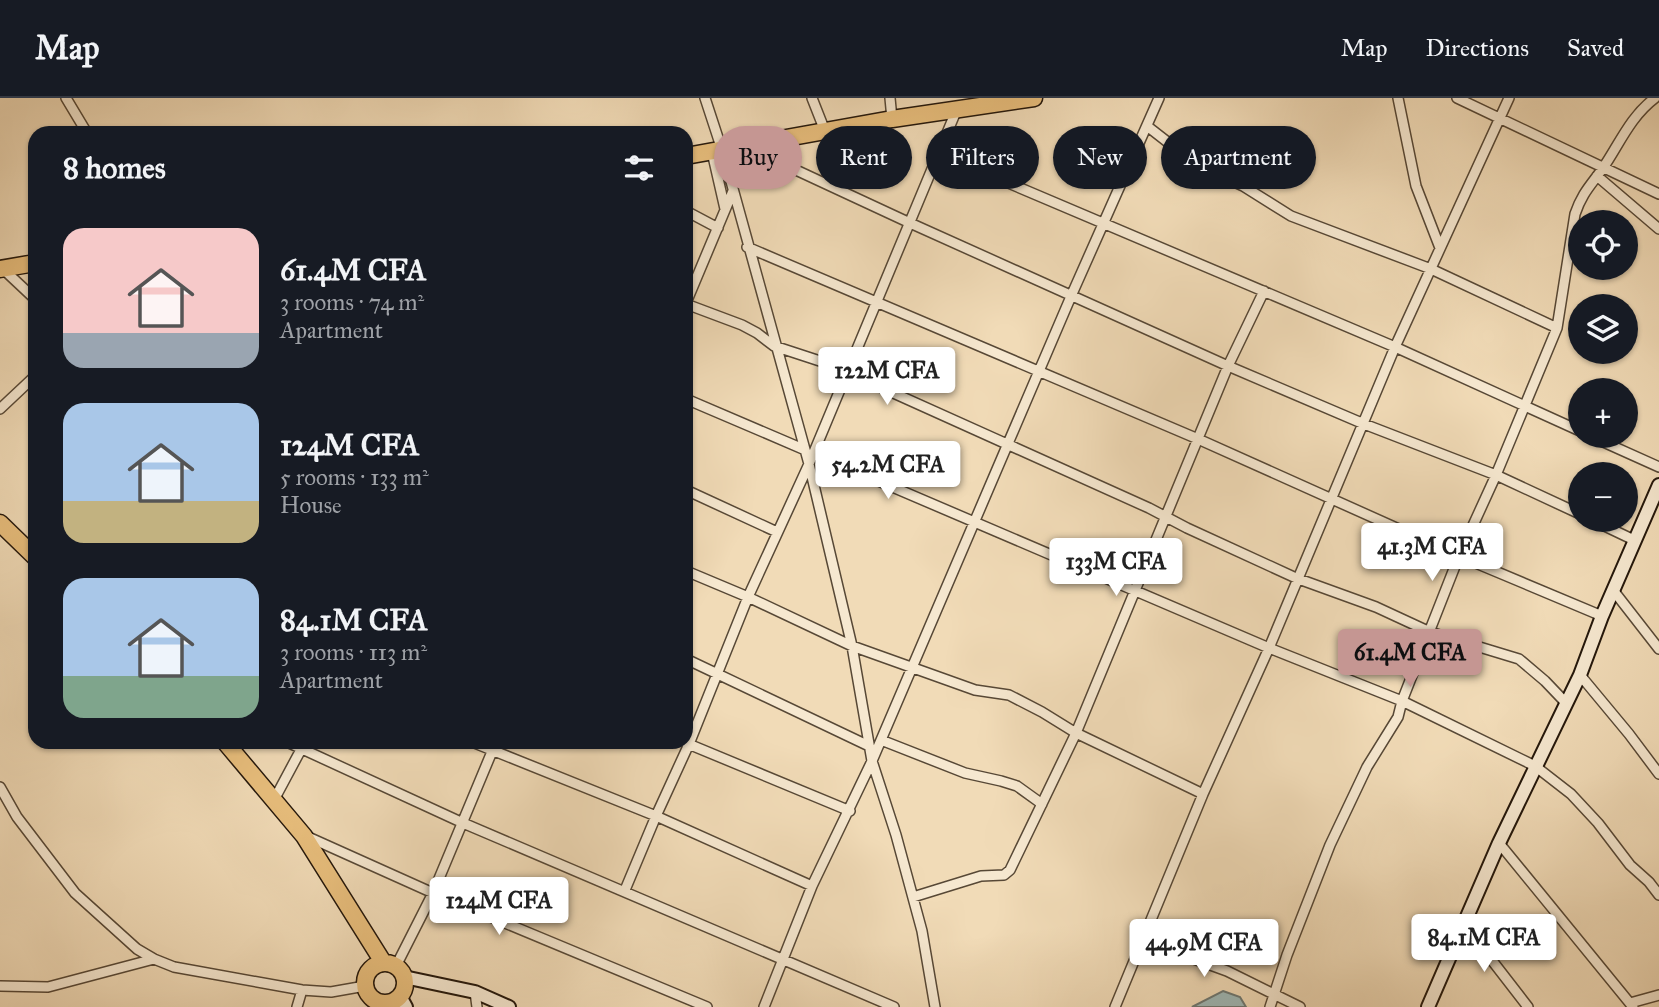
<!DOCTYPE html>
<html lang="en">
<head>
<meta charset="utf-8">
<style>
	:root { --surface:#171b24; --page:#242831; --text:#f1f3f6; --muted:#9ea1a6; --line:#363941; --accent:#c59692 }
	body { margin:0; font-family:"IM FELL Great Primer",serif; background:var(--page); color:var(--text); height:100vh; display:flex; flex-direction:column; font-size:26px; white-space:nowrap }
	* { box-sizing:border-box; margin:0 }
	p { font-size:23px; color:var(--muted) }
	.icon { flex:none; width:38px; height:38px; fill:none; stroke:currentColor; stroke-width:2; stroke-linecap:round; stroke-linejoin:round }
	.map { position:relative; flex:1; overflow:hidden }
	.details { position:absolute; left:28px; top:28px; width:665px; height:623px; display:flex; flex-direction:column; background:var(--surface); border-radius:21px; box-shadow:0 2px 5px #0004 }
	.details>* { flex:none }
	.top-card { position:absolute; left:714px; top:28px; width:665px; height:63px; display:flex; gap:14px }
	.buttons { position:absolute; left:1568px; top:112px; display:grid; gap:14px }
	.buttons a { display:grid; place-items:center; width:70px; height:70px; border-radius:50%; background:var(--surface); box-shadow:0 2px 5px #0004; font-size:35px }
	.price { position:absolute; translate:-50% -60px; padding:0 16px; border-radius:7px; background:#fff; color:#222; font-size:23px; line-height:46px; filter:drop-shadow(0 2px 4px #0008) }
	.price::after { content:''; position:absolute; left:50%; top:42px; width:21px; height:16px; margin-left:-10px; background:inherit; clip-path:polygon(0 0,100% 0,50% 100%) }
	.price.current { background:var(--accent); color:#111 }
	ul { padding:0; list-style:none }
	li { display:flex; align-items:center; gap:21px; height:175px; padding:0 35px }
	li span { display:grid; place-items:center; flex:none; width:196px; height:140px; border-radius:21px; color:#555 }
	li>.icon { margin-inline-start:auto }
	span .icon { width:84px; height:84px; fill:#fffc; stroke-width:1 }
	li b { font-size:30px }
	h2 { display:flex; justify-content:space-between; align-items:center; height:84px; padding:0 35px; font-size:30px }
	.pill { padding:0 24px; border-radius:32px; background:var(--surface); box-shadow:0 2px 5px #0004; font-size:24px; line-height:63px }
	.pill.current { background:var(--accent); color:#111 }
	header { display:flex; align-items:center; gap:42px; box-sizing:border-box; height:98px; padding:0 35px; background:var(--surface); border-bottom:2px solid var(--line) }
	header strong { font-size:33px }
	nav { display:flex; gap:38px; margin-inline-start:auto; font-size:24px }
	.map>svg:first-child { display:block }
	.water { fill:#9eb9b8; stroke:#6d7873; stroke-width:2 }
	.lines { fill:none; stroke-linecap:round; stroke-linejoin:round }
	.street-casing { stroke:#574836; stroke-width:12 }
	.secondary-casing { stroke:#24170b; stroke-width:16 }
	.highway-casing { stroke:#24170b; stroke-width:19 }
	.street { stroke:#f6e8d0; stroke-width:9 }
	.secondary { stroke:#f6e8d0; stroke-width:12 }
	.highway { stroke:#e8be7c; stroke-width:16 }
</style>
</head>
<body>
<header>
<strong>Map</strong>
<nav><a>Map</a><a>Directions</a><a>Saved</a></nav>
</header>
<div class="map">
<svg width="1659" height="909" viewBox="0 0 1659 909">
	<rect width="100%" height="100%" fill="#f1dbb7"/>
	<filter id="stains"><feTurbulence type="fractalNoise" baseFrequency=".00286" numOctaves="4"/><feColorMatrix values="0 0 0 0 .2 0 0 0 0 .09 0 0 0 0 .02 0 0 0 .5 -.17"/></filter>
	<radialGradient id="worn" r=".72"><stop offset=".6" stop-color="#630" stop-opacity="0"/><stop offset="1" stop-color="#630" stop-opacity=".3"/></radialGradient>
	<path class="water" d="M 1223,893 L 1240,899 L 1246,909 L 1192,909 Z"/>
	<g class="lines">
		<g class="street-casing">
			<path id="street" d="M 66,0 L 87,35
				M 705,0 L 724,58 L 809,366 L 852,548 L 872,663 L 896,737 L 922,833 L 935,909
				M 812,0 L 825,33
				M 890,0 L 892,21
				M 1398,0 L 1416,88 L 1440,150
				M 1457,0 L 1659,96
				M 1147,28 L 1197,67 L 1243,88 L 1291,118 L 1431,171 L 1557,230
				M 770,44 L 783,66 L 910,125 L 1228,268 L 1364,326 L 1496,377 L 1580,416
				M 712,54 L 725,111
				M 940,56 L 1395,249 L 1580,333
				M 1597,78 L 1659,131
				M 686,113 L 718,130
				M 747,149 L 1198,341 L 1459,458 L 1602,518
				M 3,171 L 35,201
				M 686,205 L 733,93
				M 686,206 L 742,227 L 757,235 L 774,248 L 829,266 L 1149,410 L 1187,430 L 1296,480 L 1376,509 L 1430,534 L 1519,561 L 1545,583 L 1566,605
				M 686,301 L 803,351
				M 0,311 L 35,278
				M 1590,338 L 1659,369
				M 813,355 L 1269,550 L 1402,603 L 1535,668 L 1571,696 L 1598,725 L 1630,767 L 1649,784 L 1659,797
				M 686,392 L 777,434
				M 1592,422 L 1634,442
				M 686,473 L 748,499 L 852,548 L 975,592 L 1009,597 L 1042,614 L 1076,635 L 1203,696
				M 1613,492 L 1659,551
				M 686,561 L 869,648
				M 1580,577 L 1629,636 L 1659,676
				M 881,642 L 965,675 L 1001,683 L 1017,688 L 1042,706
				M 287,644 L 463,725 L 894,909
				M 472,644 L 656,718 L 812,788
				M 686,645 L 850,713
				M 0,689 L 17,719 L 75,795 L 137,851 L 154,861 L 174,869 L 302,892 L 331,894 L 365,888
				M 275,700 L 305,644
				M 306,738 L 433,795 L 707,909
				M 1499,745 L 1633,909
				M 625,792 L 656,718 L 689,646 L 748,499 L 809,366 L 957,11
				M 913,799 L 981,778 L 1004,777 L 1010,772 L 1076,635 L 1228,268 L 1264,193
				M 1463,825 L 1528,909
				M 1139,850 L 1194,861 L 1227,873 L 1300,909
				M 396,868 L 433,795 L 496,644
				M 0,888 L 48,889 L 154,861
				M 475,894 L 477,909
				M 1630,905 L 1659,897
				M 297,909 L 302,892
				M 764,909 L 812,788 L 872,663 L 1072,196 L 1159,0
				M 1115,909 L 1203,696 L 1269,550 L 1395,249 L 1509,0
				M 1270,909 L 1287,857 L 1330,747 L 1367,669 L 1398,619 L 1402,603 L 1459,458 L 1496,377 L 1557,230 L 1575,116 C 1582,95 1591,87 1603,70 C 1620,45 1630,19 1655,0"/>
		</g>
		<g class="secondary-casing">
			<path id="secondary" d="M 404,879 L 475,894 L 509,909
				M 400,898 L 406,909
				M 1428,909 L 1499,745 L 1580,577 L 1602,518 L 1659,387"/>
		</g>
		<g class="highway-casing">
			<path id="highway" d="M 686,58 L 892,21 L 1034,0
				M 0,171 L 35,165
				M 0,425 L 35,459
				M 225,644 L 304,738 L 383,864
				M365 885a20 20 0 1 1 40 0a20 20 0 1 1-40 0Z"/>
		</g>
		<use href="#street" class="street"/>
		<use href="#secondary" class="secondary"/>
		<use href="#highway" class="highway"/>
	</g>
	<rect width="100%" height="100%" filter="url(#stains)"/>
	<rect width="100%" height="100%" fill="url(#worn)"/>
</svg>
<div class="buttons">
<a><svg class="icon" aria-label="locate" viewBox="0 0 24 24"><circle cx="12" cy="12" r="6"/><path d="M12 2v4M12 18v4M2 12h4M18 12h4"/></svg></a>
<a><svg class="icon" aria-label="layers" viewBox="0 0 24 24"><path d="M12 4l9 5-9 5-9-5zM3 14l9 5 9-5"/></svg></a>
<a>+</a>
<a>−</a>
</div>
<b class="price" style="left:887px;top:309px">122M CFA</b>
<b class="price" style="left:888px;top:403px">54.2M CFA</b>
<b class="price" style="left:1432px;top:485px">41.3M CFA</b>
<b class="price" style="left:1116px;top:500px">133M CFA</b>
<b class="price current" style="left:1410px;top:591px">61.4M CFA</b>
<b class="price" style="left:499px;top:839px">124M CFA</b>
<b class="price" style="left:1484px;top:876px">84.1M CFA</b>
<b class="price" style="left:1204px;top:881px">44.9M CFA</b>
<div class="top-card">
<a class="pill current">Buy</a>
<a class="pill">Rent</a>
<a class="pill">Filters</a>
<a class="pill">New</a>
<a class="pill">Apartment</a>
</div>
<section class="details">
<h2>8 homes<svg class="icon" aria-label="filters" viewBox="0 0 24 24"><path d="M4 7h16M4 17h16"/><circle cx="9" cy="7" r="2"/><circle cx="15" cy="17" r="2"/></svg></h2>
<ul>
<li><span style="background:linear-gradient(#f6c9c9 75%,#9aa5b1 0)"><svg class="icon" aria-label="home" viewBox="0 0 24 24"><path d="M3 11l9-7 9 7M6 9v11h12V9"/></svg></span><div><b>61.4M CFA</b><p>3 rooms · 74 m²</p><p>Apartment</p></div></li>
<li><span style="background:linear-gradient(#a9c7e8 70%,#c2b280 0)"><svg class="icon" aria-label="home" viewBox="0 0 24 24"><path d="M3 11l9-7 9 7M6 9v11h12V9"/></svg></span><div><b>124M CFA</b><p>5 rooms · 133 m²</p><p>House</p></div></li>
<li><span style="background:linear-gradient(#a9c7e8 70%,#7fa58c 0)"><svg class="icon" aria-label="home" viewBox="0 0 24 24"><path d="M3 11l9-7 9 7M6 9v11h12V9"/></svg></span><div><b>84.1M CFA</b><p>3 rooms · 113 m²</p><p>Apartment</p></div></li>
</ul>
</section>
</div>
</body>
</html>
